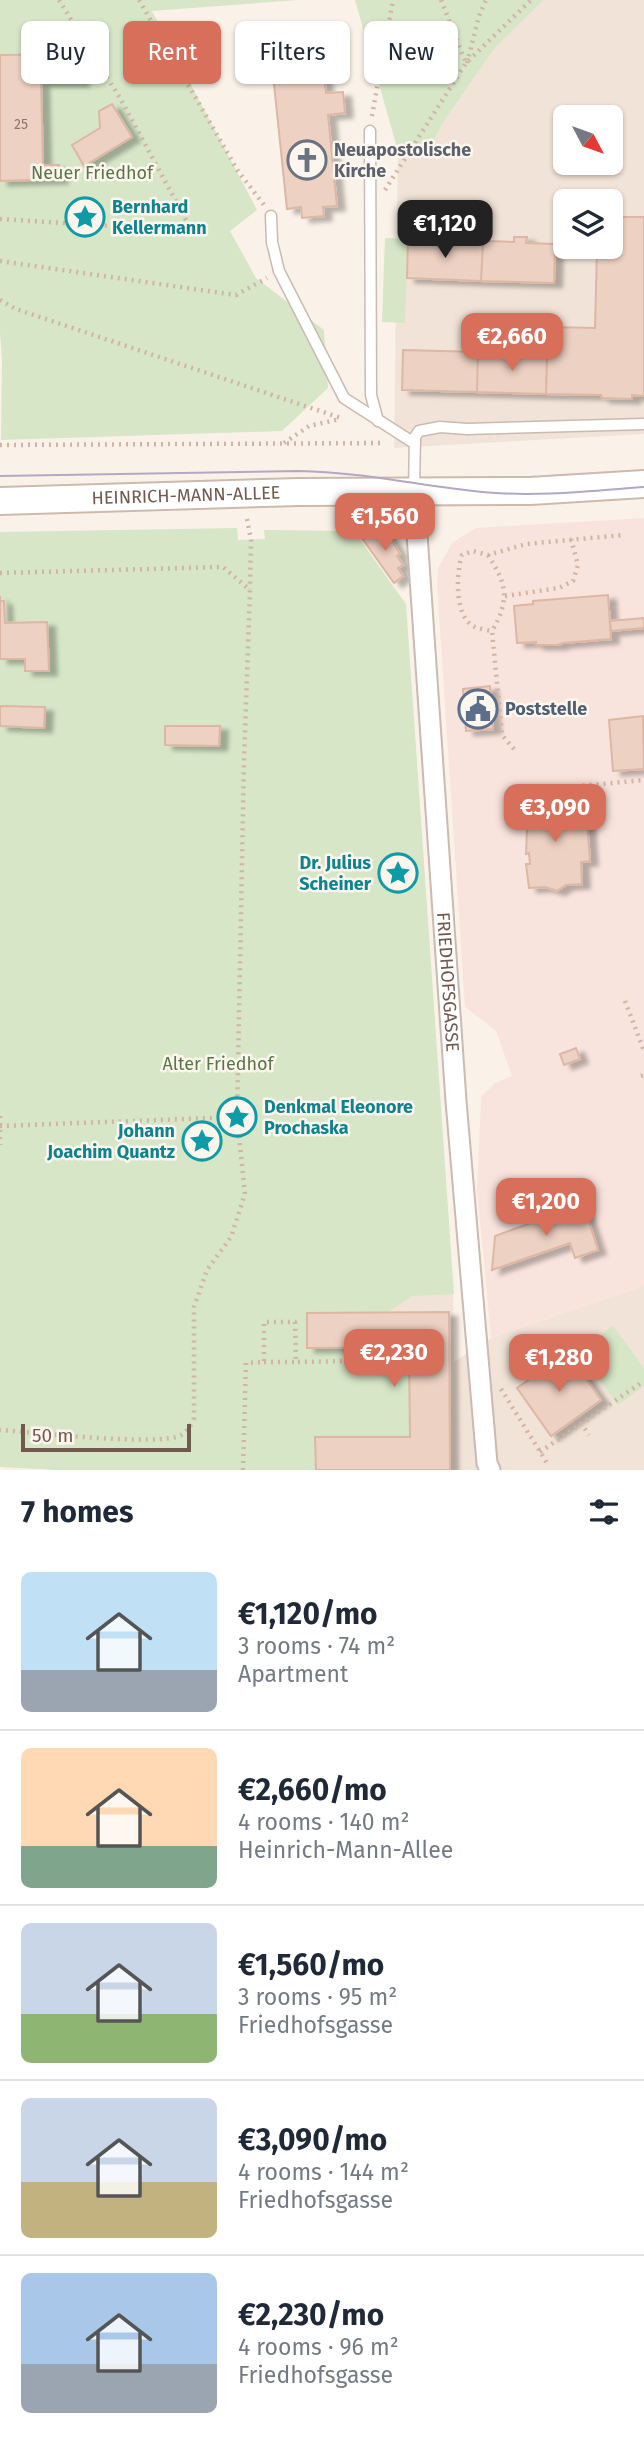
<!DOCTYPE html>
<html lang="en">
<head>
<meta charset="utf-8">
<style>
	:root { --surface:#fff; --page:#f2f2f3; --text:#1f2937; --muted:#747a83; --line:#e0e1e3; --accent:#d76f5a }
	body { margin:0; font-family:"Fira Sans",sans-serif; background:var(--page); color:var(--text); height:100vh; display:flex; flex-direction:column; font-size:26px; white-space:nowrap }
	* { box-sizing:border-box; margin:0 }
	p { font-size:23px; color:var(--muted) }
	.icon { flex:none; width:38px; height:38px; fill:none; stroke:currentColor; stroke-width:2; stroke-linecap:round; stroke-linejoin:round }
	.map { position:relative; height:1470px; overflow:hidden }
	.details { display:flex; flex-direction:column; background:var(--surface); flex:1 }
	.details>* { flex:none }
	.top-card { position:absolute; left:21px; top:21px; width:602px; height:63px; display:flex; gap:14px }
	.needle { width:46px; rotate:131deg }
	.buttons { position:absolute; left:553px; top:105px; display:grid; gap:14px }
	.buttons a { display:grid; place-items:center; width:70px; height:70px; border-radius:10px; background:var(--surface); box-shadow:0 2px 5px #0004; font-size:35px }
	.scale { position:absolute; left:21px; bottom:18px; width:170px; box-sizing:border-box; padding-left:7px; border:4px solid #71594e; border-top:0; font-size:19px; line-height:24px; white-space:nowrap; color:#71594e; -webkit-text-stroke:5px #fdf6ee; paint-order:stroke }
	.price { position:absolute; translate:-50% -60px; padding:0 16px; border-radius:14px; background:var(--accent); color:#fff; font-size:23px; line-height:46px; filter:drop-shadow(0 2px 4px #0008) }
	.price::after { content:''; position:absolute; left:50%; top:42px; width:21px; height:16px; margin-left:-10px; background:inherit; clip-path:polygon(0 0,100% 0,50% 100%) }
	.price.on { background:#222; color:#fff }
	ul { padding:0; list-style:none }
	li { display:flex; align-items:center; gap:21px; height:175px; padding:0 21px }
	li+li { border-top:2px solid var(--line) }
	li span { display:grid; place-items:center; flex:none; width:196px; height:140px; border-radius:10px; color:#555 }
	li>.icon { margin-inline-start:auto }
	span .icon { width:84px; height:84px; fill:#fffc; stroke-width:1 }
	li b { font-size:30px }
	h2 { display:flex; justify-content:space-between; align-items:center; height:84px; padding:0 21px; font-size:30px }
	.pill { padding:0 24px; border-radius:10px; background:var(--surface); box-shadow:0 2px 5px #0004; font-size:24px; line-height:63px }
	.pill.on { background:var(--accent); color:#fff }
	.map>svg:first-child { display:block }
	.residential { fill:#f1e3d7; fill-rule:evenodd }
	.commercial { fill:#f9e4dd }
	.green { fill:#d6e6c7 }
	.building { fill:#edd1c2; stroke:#ddb7a4; stroke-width:2; filter:url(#shadow) }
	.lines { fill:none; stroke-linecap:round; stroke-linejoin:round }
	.lane-casing { stroke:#cbbaaf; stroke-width:13 }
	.street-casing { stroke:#cbbaaf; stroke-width:23 }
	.secondary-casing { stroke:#cdbaad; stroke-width:30 }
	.path { stroke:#d1b4a5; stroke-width:4.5; stroke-dasharray:2 5; stroke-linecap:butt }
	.lane { stroke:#fff; stroke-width:10 }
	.street { stroke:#fff; stroke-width:19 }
	.secondary { stroke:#fff; stroke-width:26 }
	.tram { stroke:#b4a7c3; stroke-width:2 }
	.labels { text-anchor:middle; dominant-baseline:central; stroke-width:5; stroke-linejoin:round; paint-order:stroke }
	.number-label { font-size:14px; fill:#90776b }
	.worship-label { font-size:18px; font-weight:bold; fill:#5b616d; stroke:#fdf6ee; text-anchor:start }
	.park-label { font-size:18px; fill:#587648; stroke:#fdf6ee }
	.culture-label { font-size:18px; font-weight:bold; fill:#0d838f; stroke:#fdf6ee; text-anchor:start }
	.street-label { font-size:18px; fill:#71594e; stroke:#fdf6ee }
	.service-label { font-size:18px; font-weight:bold; fill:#4e5e75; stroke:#fdf6ee; text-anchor:start }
</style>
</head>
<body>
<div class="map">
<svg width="644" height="1470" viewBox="0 0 644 1470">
	<defs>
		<filter id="shadow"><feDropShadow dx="8" dy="4.5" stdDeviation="2" flood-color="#0004"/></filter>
	</defs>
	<rect width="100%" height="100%" fill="#faf2e8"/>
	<path class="residential" d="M 544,0 L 644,0 L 644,434 L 394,448 L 398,151 L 428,155 L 442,124 L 494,49 ZM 565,117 L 611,117 L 611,163 L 565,163 ZM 565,201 L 611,201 L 611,247 L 565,247 Z
		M 453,1281 L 454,1362 L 491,1338 L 644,1286 L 644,1470 L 229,1470 L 233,1287 Z"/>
	<path class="commercial" d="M 644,518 L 644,1286 L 491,1338 L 477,1190 L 481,1097 L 495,1083 L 512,1076 L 496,1031 L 465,1007 L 437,585 L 438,568 L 452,543 L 476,528 Z"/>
	<path class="green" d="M 0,0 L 298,0 L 152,11 L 257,210 L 230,231 L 256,278 L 324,330 L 328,388 L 282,431 L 1,440 L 2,360 L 0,332 Z
		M 355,0 L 544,0 L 494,49 L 442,124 L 428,155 L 398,151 Z
		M 385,238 L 408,239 L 405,323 L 382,322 Z
		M 237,528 L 238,540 L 265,539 L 264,530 L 354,531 L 406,604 L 454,1294 L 412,1296 L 388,1312 L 307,1314 L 307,1348 L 409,1347 L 410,1437 L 316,1437 L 316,1470 L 56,1470 L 0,1467 L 0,532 Z
		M 613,1326 L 644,1368 L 644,1386 L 618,1405 L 578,1351 Z"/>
	<path class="building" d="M 304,37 L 304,42 L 325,40 L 327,57 L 322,58 L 326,93 L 343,92 L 345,113 L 328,115 L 337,206 L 323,207 L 324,216 L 302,218 L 301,207 L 287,209 L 270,46 L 288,44 L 287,39 Z
		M 81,54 L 81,82 L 41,82 L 43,165 L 59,165 L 60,179 L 0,181 L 0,55 Z
		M 112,104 L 132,137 L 84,166 L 72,145 L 100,128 L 99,111 Z
		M 611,217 L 644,217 L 644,396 L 632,395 L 632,399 L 602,398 L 601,395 L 546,394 L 548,327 L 595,328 L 597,247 L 611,247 Z
		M 514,237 L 527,237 L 526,243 L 555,244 L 554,283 L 481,281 L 483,241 L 514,242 Z
		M 408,239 L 483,241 L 481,281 L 407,278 Z
		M 403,350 L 478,352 L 477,392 L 402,390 Z
		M 478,352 L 547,354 L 546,394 L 477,392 Z
		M 386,531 L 400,554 L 397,556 L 403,565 L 398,568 L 403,576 L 394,583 L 359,534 Z
		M 608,595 L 611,639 L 563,643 L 558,645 L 536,645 L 536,642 L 517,643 L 514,606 L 533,604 L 533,601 Z
		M 0,596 L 0,601 L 4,601 L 5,623 L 47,622 L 49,671 L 25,671 L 25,659 L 0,659 Z
		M 644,618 L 644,628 L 611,631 L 610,621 Z
		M 490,686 L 493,729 L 466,731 L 463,689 Z
		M 0,706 L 45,707 L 44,728 L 0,726 Z
		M 643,716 L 644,769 L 613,771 L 609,720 Z
		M 165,726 L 220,726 L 219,746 L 165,745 Z
		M 576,800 L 578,822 L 587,822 L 590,861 L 581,862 L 582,884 L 566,885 L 557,891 L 545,887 L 529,888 L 526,864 L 530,864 L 529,853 L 526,854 L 527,828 L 524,828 L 522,805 Z
		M 576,1048 L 580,1059 L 564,1065 L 560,1054 Z
		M 583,1204 L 598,1250 L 575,1258 L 570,1243 L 492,1270 L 495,1236 Z
		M 449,1312 L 450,1470 L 316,1470 L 315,1437 L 410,1437 L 409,1347 L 307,1348 L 307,1313 Z
		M 568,1353 L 601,1400 L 551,1436 L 517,1388 Z"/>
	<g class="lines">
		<g class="lane-casing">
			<path id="lane" d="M 370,131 L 371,395 L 378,421
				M 271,216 L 272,242 L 279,271 L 344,398 L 414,443
				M 414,491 L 415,437 L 419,431 L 440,427 L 467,429 L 644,424"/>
		</g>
		<g class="street-casing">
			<g id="street">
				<path id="s1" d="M 414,491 L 456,1101 L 487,1463 L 490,1470"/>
			</g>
		</g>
		<g class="secondary-casing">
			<g id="secondary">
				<path id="s2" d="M 0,501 L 299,492 L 530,491 L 644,484"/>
			</g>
		</g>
		<path class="path" d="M 59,0 L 120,98 L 192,231
			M 139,0 L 238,171 L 264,205
			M 441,0 L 466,63
			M 467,63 L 479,16 L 486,0
			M 372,116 L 393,0
			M 385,190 L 466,63 L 531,0
			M 0,219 L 191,231
			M 0,261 L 236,295 L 267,278
			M 0,300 L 16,309 L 341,418
			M 284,443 L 309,426 L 340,419
			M 0,445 L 384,443
			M 247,519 L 251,540 L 250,589
			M 488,555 C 507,584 510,600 492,631
			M 0,573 L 223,567 L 250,590 L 244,760 L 237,1117 L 245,1194 L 231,1237 L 207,1270 L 194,1307 L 194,1418 C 191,1425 188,1431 181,1435 C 160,1447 31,1432 0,1430
			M 505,596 L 559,588 L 573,581 L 578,565 L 571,539
			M 514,749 L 502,735 L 492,631 C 487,630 480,629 475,627 C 454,618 456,573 462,555 L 473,551 L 488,555 L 526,544 L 623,535
			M 506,793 L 644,780
			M 625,1001 L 644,1051
			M 641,1076 L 644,1075
			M 0,1116 L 0,1145
			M 0,1126 L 237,1117
			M 264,1362 L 296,1362
			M 501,1389 L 547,1463
			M 577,1417 L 589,1435
			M 540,1452 L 644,1381
			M 243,1470 L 246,1363 L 264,1362 L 264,1322 L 295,1322 L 296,1362 L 353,1361 L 353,1347"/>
		<use href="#lane" class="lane"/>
		<use href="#street" class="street"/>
		<use href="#secondary" class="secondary"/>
		<path class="tram" d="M 0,476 L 299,471 C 361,472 421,486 482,492 C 536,497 590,491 644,487"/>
	</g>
	<defs>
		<g id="church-ring" transform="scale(2.0125)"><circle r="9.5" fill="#fdf6ee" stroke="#6b7280" stroke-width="1.5"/><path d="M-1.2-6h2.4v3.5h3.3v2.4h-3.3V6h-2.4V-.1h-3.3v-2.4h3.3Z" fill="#6b7280"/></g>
		<g id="sight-ring" transform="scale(2.0125)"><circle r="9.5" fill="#fdf6ee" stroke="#0f9aa8" stroke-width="1.5"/><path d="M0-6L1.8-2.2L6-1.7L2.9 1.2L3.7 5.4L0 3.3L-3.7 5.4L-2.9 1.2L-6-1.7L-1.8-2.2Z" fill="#0f9aa8"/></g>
		<g id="civic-ring" transform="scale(2.0125)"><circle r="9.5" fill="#fdf6ee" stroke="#5c6f8a" stroke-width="1.5"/><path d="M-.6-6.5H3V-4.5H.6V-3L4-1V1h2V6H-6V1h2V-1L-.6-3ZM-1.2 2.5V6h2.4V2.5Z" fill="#5c6f8a"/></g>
	</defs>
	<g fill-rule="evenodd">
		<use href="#church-ring" x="307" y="160"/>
		<use href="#sight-ring" x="85" y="217"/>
		<use href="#civic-ring" x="478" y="709"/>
		<use href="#sight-ring" x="398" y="873"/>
		<use href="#sight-ring" x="237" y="1117"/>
		<use href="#sight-ring" x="202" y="1141"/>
	</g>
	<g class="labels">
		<g class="number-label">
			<text x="21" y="124">25</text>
		</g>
		<g class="worship-label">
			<text x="334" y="150">Neuapostolische<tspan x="334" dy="21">Kirche</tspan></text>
		</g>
		<g class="park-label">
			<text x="92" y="173">Neuer Friedhof</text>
			<text x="218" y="1064">Alter Friedhof</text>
		</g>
		<g class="culture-label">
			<text x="112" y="207">Bernhard<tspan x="112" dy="21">Kellermann</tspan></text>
			<text x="371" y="863" text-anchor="end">Dr. Julius<tspan x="371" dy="21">Scheiner</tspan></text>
			<text x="264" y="1107">Denkmal Eleonore<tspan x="264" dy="21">Prochaska</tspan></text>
			<text x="175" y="1131" text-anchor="end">Johann<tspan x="175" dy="21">Joachim Quantz</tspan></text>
		</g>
		<g class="street-label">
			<text stroke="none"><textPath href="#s2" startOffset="186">HEINRICH-MANN-ALLEE</textPath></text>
			<text stroke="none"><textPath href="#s1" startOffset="492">FRIEDHOFSGASSE</textPath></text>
		</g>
		<g class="service-label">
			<text x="505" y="709">Poststelle</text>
		</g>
	</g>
</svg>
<div class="buttons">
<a><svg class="needle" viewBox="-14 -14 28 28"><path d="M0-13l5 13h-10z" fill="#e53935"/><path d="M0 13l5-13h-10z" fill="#747a83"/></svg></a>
<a><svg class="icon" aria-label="layers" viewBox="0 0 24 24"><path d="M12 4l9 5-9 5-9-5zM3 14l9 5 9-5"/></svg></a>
</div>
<div class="scale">50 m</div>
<b class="price on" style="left:445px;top:260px">€1,120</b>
<b class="price" style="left:512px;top:373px">€2,660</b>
<b class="price" style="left:385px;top:553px">€1,560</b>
<b class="price" style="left:555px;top:844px">€3,090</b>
<b class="price" style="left:546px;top:1238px">€1,200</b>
<b class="price" style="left:394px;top:1389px">€2,230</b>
<b class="price" style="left:559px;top:1394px">€1,280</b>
<div class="top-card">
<a class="pill">Buy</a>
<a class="pill on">Rent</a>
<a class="pill">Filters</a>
<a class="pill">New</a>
</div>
</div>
<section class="details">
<h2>7 homes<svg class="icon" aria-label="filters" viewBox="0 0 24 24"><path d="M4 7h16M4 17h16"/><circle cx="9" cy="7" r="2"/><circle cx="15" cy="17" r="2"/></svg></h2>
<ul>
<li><span style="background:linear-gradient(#bfe0f5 70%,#9aa5b1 0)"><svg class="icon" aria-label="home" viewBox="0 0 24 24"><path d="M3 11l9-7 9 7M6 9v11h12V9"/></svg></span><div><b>€1,120/mo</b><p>3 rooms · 74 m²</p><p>Apartment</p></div></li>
<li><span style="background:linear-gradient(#ffd9b3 70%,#7fa58c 0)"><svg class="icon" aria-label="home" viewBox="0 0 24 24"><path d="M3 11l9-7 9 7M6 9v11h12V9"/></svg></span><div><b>€2,660/mo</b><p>4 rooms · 140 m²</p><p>Heinrich-Mann-Allee</p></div></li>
<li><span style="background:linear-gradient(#c9d6e8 65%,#8fb573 0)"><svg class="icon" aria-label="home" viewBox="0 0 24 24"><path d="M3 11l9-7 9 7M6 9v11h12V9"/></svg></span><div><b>€1,560/mo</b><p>3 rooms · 95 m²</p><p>Friedhofsgasse</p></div></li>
<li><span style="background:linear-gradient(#c9d6e8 60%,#c2b280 0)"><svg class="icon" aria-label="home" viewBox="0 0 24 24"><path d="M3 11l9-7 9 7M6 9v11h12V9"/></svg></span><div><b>€3,090/mo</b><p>4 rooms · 144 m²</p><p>Friedhofsgasse</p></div></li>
<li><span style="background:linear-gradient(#a9c7e8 65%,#9aa5b1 0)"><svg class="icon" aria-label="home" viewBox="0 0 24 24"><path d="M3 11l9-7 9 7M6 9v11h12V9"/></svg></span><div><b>€2,230/mo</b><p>4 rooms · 96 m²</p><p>Friedhofsgasse</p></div></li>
</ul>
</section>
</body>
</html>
